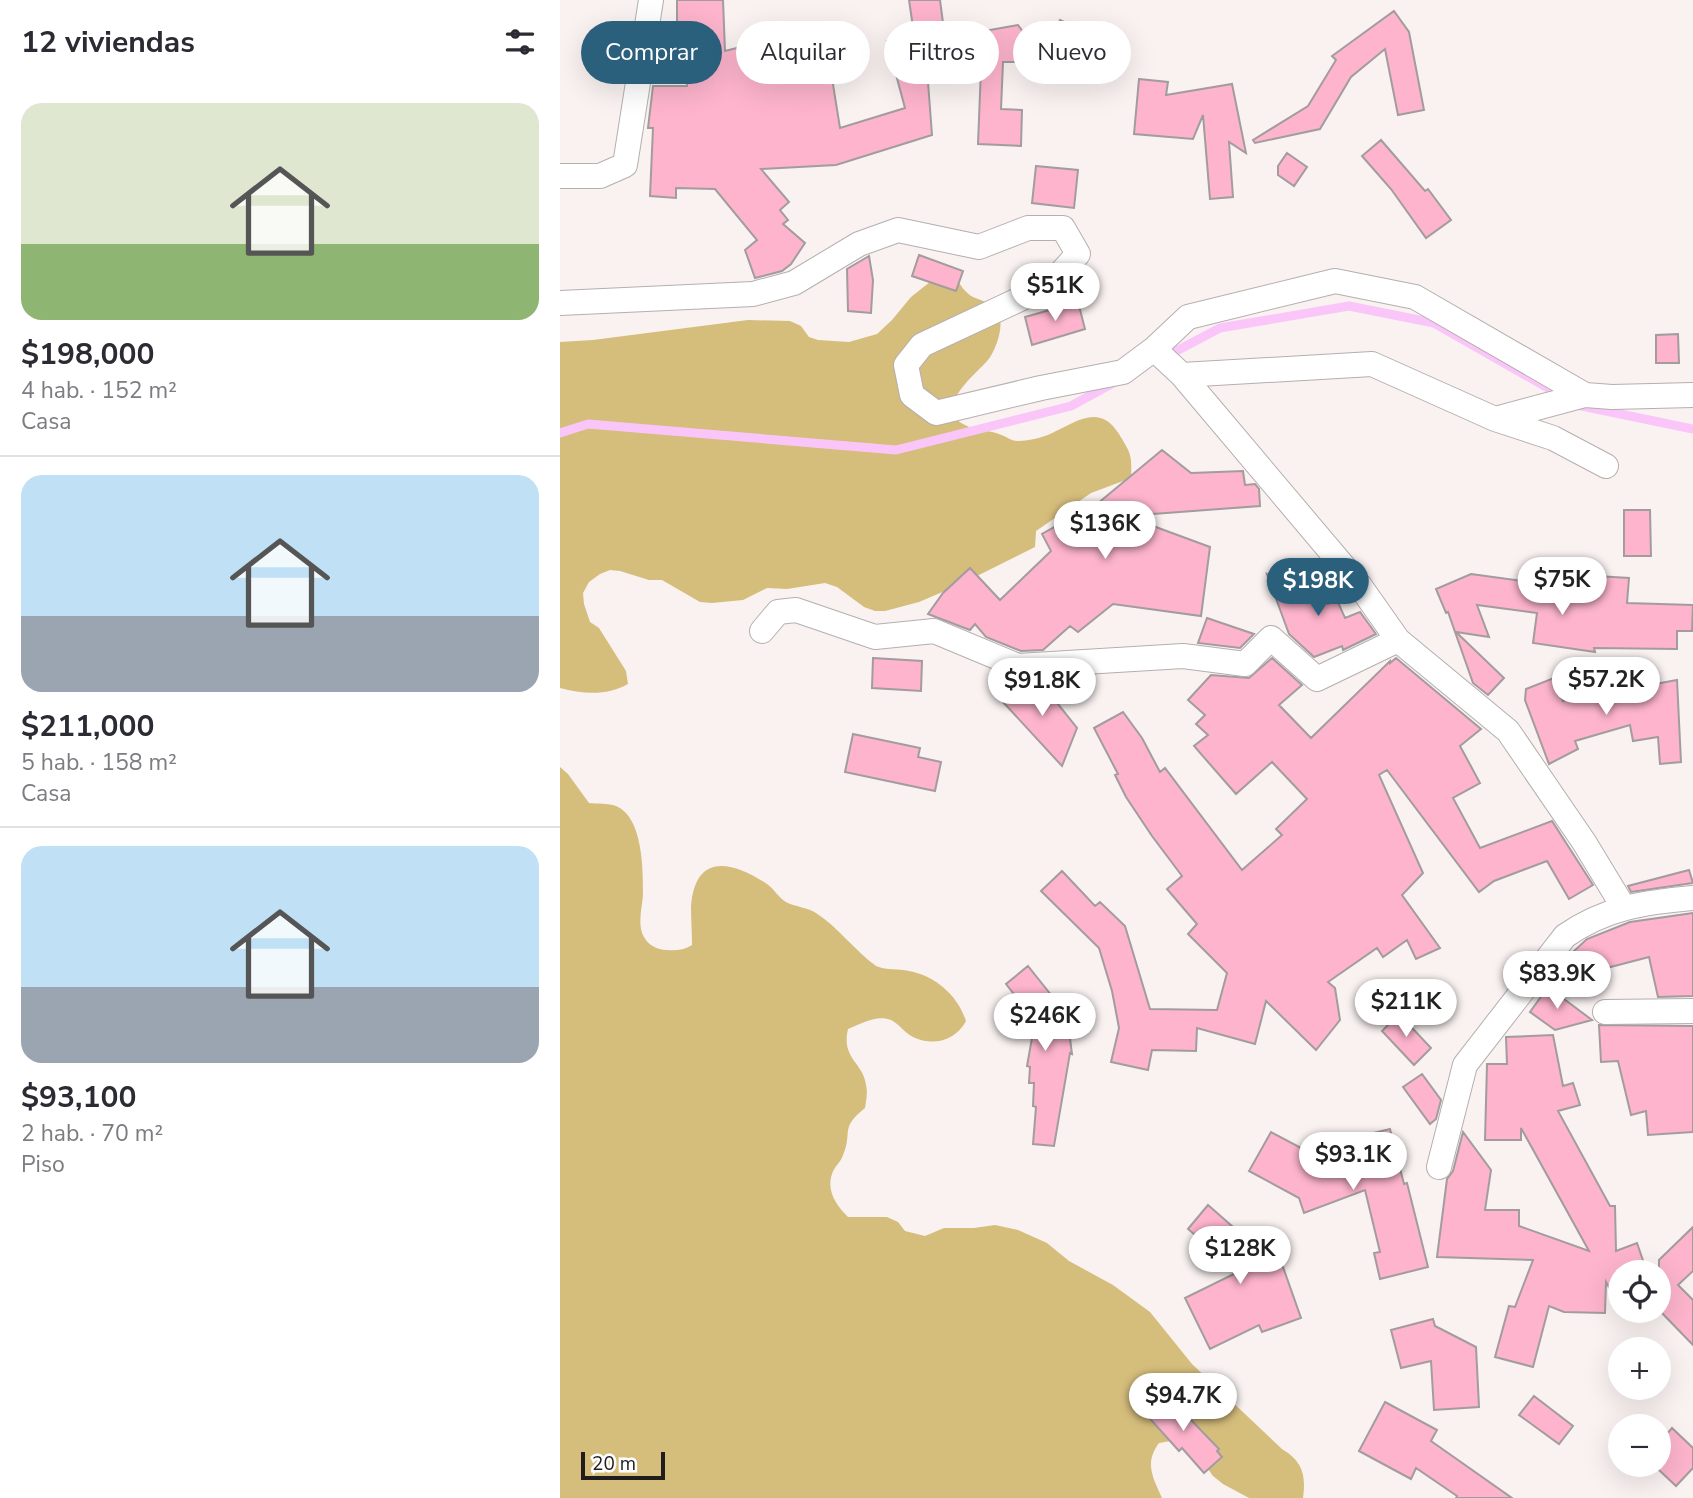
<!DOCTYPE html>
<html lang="es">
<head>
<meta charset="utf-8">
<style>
	:root { --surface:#fff; --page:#f2f2f3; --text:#2b2b33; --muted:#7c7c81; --line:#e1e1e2; --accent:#2b607c }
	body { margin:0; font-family:"Nunito Sans",sans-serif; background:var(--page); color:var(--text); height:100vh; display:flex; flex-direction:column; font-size:26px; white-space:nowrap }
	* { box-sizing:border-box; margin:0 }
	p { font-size:23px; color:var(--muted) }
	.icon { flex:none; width:38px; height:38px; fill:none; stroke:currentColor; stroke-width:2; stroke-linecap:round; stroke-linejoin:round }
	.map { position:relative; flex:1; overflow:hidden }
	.details { display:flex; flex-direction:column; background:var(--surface); width:560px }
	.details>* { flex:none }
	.top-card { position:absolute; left:21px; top:21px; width:665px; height:63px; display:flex; gap:14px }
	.tools { position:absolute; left:1048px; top:1260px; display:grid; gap:14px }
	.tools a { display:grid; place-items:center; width:63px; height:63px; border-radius:50%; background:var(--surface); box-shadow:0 7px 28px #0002; font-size:35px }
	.scale { position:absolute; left:21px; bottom:18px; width:84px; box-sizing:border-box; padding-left:7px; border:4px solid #201e1d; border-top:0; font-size:19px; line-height:24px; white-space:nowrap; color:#201e1d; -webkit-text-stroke:5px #fff; paint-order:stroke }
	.price { position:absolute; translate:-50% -60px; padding:0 16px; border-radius:24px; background:#fff; color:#222; font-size:23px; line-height:46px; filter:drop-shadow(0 2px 4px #0008) }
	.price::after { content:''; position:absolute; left:50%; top:42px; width:21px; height:16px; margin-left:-10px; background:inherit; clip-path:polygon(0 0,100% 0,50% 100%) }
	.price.active { background:var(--accent); color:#fff }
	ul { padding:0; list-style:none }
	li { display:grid; align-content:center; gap:14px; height:371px; padding:0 21px }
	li+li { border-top:2px solid var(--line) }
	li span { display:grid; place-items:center; height:217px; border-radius:21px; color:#555 }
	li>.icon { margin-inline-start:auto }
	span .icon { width:126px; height:126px; fill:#fffc; stroke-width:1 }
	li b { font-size:30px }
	h2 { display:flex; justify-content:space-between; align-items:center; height:84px; padding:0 21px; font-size:30px }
	.chip { padding:0 24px; border-radius:32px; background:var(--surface); box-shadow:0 7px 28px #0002; font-size:24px; line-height:63px }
	.chip.active { background:var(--accent); color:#fff }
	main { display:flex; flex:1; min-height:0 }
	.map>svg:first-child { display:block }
	.forest { fill:#d5bd7c }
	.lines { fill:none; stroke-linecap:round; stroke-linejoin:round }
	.stream { stroke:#fac6f9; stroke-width:9 }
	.building { fill:#fdb4cc; stroke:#a29c9e; stroke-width:2 }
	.street-casing { stroke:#b5afae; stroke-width:26 }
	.street { stroke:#fff; stroke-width:24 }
</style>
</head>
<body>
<main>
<section class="details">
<h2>12 viviendas<svg class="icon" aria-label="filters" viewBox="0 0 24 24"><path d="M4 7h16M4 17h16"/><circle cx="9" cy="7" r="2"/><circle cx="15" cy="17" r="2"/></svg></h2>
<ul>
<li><span style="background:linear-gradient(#dfe7d0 65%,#8fb573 0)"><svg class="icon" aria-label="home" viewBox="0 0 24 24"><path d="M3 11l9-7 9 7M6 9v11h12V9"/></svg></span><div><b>$198,000</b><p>4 hab. · 152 m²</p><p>Casa</p></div></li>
<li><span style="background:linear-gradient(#bfe0f5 65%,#9aa5b1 0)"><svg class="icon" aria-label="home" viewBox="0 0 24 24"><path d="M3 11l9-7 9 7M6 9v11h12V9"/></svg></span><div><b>$211,000</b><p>5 hab. · 158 m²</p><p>Casa</p></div></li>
<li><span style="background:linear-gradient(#bfe0f5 65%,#9aa5b1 0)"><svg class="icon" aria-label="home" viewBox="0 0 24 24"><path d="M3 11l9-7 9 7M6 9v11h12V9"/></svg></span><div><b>$93,100</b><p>2 hab. · 70 m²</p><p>Piso</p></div></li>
</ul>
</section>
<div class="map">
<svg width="1133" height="1498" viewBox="0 0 1133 1498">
	<rect width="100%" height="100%" fill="#f9f2f1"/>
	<path class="forest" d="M 375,278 L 395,278 C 400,284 406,294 413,297 C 423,301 434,304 439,314 C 444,327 436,350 428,360 C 417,373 373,407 403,424 C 417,432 426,429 439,434 C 446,436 450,441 458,441 C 468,441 481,438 490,434 C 515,423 539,402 559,434 C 571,454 572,454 571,478 L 531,493 L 476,531 L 475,547 L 399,585 L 359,602 L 325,611 L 315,611 L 304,607 L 277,587 L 265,583 L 227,589 L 207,588 L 183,600 L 152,603 L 140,602 L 102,580 L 89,580 L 60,571 L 50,570 L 40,574 L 29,582 L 23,593 L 24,604 L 30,622 L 39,628 L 66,671 L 68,684 C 47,696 23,694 0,688 L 0,342 L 33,340 L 188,320 L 230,321 L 241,326 L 249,337 L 258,340 L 289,342 L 317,334 L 332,320 L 351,297 Z
		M 0,767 L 8,774 L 29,803 C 37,804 48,803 56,806 C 83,817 83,869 83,895 C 82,908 77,926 84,937 C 88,945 98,950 106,950 C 116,951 124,950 132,945 C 132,932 131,920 131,907 C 135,852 172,861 207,884 C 214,889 219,898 226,902 C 235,907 247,907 256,913 C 278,927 295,951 316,966 C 328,971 338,968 349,971 C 376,976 398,996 406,1021 C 396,1040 374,1047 353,1037 C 345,1033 339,1024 331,1020 C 317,1014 300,1024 288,1029 C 281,1059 303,1062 306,1085 C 308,1092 306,1101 305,1108 C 279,1129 293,1131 283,1155 C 281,1162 274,1167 272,1174 C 266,1191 277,1206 288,1217 L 327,1217 L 338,1222 L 345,1231 L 365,1236 L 384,1228 L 414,1228 L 435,1225 L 458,1230 L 487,1243 L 509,1261 L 553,1285 L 590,1312 L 632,1364 L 722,1449 C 743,1462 746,1475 743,1498 L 689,1498 L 663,1484 L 653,1476 L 641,1459 L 611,1441 L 599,1443 C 584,1463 593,1478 602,1498 L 0,1498 Z"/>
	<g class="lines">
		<path class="stream" d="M 605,357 L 660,328 L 789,306 L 874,323 L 1002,396
			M 1017,405 L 1133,429
			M 0,433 L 28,424 L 336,450 L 511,406 L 555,382"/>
	</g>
	<path class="building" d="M 117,0 L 163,0 L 165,51 L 208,40 L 210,50 L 266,41 L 280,128 L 345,108 L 327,41 L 354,34 L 349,0 L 380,0 L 385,38 L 458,25 L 475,48 L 462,62 L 443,62 L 441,109 L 462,110 L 461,146 L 418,144 L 421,68 L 368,82 L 372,135 L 276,165 L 201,169 L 229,202 L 220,210 L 228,220 L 223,224 L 245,243 L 231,264 L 222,271 L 195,278 L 185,250 L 197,240 L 155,189 L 116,188 L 116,198 L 90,196 L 93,128 L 88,128 L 93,86 L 127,86 L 124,24 L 117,24 Z
		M 834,11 L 849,32 L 864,110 L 838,115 L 825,49 L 791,77 L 760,129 L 695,143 L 693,140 L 748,106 L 776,60 L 772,56 Z
		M 500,20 L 526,33 L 514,54 L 489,41 Z
		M 579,79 L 608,82 L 606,95 L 672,84 L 686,153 L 669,142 L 673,197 L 650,199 L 643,115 L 633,139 L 574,134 Z
		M 821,140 L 865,191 L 868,189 L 891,220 L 866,238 L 831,189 L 802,156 Z
		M 727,153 L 747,167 L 734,186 L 718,175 L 718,166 Z
		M 476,166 L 518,170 L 514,208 L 472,203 Z
		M 359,255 L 403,271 L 396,291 L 352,276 Z
		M 309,256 L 313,280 L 311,313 L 288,311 L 287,269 Z
		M 518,302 L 525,329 L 472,345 L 465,317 Z
		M 1118,334 L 1119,363 L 1096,363 L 1096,335 Z
		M 602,450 L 631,473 L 683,471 L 685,485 L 695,484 L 699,489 L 700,506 L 566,516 L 650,547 L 641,616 L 553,604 L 518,632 L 510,626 L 483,650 L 461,651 L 426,637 L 415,624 L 410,630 L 368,614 L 383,593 L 410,568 L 440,600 L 491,551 L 482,534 L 516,515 L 519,519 Z
		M 1064,510 L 1090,510 L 1091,556 L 1064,556 Z
		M 707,574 L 734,586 L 759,577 L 768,604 L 777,600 L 785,618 L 800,612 L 816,634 L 783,650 L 782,646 L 754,657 L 729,634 Z
		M 911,574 L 978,583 L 978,585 L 1036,589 L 1037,576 L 1069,578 L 1067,603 L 1133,605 L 1132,631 L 1117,631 L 1117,649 L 1034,648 L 1035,652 L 973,643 L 977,613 L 917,605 L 929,637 L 896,632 L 944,678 L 928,695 L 913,683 L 888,612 L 886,613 L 876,589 Z
		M 647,618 L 694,634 L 680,648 L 638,643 Z
		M 313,658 L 362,661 L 361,691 L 312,688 Z
		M 712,658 L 742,685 L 719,705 L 751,738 L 830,661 L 830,663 L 836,658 L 921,729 L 900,746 L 920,783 L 893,798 L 920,848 L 992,821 L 1033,885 L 1009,899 L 987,861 L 934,881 L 919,892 L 827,770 L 819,775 L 863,873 L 842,895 L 880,948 L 856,959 L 847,940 L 823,957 L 817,948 L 768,982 L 775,988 L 780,1020 L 756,1050 L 706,1001 L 695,1044 L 637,1028 L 636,1051 L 592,1050 L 588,1070 L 551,1062 L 559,1028 L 552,991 L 539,948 L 481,891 L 502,871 L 535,906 L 540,902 L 565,926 L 590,1009 L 657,1010 L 667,973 L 628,934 L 637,924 L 607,889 L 622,876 L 592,836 L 566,797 L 555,775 L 558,774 L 534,728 L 563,712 L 582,738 L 600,772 L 605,768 L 682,870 L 722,835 L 716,829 L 747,799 L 712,762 L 676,794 L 634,746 L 648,735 L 636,724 L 645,715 L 628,700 L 651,675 L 689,678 Z
		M 994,678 L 1003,701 L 1045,689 L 1046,693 L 1117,680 L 1121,762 L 1100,764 L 1098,737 L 1073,741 L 1070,725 L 1015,741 L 1018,749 L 989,764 L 965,700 L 966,689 Z
		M 482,684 L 517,728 L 502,766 L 443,702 L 443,688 Z
		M 293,734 L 360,748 L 358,757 L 381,762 L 375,791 L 285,772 Z
		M 1129,870 L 1133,883 L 1071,892 L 1068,886 Z
		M 1133,913 L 1133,996 L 1098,997 L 1089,957 L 1020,975 L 1014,951 L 1027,939 L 1070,922 Z
		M 468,966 L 507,1015 L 512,1054 L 510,1053 L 494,1146 L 473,1144 L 476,1107 L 473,1106 L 474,1083 L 469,1083 L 470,1067 L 467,1066 L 475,1021 L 446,984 Z
		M 988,987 L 1032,1020 L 995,1030 L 970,1012 Z
		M 839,1014 L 871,1048 L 854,1065 L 822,1031 Z
		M 1039,1025 L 1133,1026 L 1133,1132 L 1088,1135 L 1086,1111 L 1071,1115 L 1058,1061 L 1041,1062 Z
		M 993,1035 L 1003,1086 L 1013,1083 L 1020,1105 L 998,1111 L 1050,1206 L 1055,1206 L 1056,1251 L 1077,1243 L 1087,1272 L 1056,1272 L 1057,1302 L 1046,1282 L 1045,1313 L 1004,1312 L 989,1306 L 973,1367 L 935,1357 L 949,1306 L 955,1307 L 973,1260 L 877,1257 L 887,1179 L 893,1171 L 903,1132 L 931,1170 L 925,1210 L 959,1210 L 959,1226 L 1029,1251 L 961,1128 L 961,1140 L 925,1140 L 927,1064 L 947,1064 L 946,1037 Z
		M 862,1074 L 881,1100 L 876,1119 L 870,1124 L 843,1087 Z
		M 830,1129 L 844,1184 L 847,1183 L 868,1267 L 820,1279 L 814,1253 L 820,1252 L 805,1190 L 744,1213 L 739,1198 L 689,1171 L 711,1132 L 794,1176 L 785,1140 Z
		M 648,1205 L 705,1255 L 717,1250 L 741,1318 L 702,1332 L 699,1325 L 650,1349 L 625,1298 L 678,1272 L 628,1229 Z
		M 1133,1227 L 1133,1271 L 1118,1285 L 1133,1300 L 1133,1345 L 1099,1310 L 1099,1260 Z
		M 873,1319 L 875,1326 L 916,1347 L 919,1407 L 874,1410 L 871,1361 L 841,1368 L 831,1330 Z
		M 605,1393 L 659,1449 L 657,1451 L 662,1457 L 644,1473 L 622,1448 L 619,1451 L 584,1412 Z
		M 974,1396 L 1013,1426 L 999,1444 L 959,1415 Z
		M 825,1402 L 877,1430 L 871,1441 L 952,1498 L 896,1498 L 897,1496 L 856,1468 L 851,1479 L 799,1451 Z
		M 1112,1428 L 1133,1448 L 1133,1468 L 1116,1486 L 1099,1470 L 1099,1443 Z"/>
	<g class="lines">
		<g class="street-casing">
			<path id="street" d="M 0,176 L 40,176 L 65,165 L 91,0
				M 0,303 L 193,294 L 234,283 L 299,244 L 338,230 L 419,247 L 468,228 L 503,228 L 518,254 L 490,285 L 362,345 L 346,365 L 352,395 L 376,413 L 481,388 L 563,372 L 594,349 L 628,317 L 775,281 L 855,297 L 1025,395 L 1052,397 L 1133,395
				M 594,349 L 622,375 L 800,586 L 838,640 L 948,731 L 1024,842 L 1064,908
				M 622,375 L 812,364 L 935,419 L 993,438 L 1046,466
				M 935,419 L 1025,395
				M 202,631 L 218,612 L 236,610 L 315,637 L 374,631 L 458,666 L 623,656 L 685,664 L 711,638 L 757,679 L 838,640
				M 1045,1012 L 1133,1011
				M 879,1167 L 905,1065 L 1005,936 C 1045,908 1085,902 1133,898"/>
		</g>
		<use href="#street" class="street"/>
	</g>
</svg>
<div class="tools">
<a><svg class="icon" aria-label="locate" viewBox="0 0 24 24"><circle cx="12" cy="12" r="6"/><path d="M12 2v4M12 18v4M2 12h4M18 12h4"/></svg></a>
<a>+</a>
<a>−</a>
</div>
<div class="scale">20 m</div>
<b class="price" style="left:495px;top:323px">$51K</b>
<b class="price" style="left:545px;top:561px">$136K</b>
<b class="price" style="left:1002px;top:617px">$75K</b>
<b class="price active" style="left:758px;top:618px">$198K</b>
<b class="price" style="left:1046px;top:717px">$57.2K</b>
<b class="price" style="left:482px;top:718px">$91.8K</b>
<b class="price" style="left:997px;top:1011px">$83.9K</b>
<b class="price" style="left:846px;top:1039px">$211K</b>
<b class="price" style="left:485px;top:1053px">$246K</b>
<b class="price" style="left:793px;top:1192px">$93.1K</b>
<b class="price" style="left:680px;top:1286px">$128K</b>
<b class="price" style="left:623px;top:1433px">$94.7K</b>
<div class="top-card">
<a class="chip active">Comprar</a>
<a class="chip">Alquilar</a>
<a class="chip">Filtros</a>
<a class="chip">Nuevo</a>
</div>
</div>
</main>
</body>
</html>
